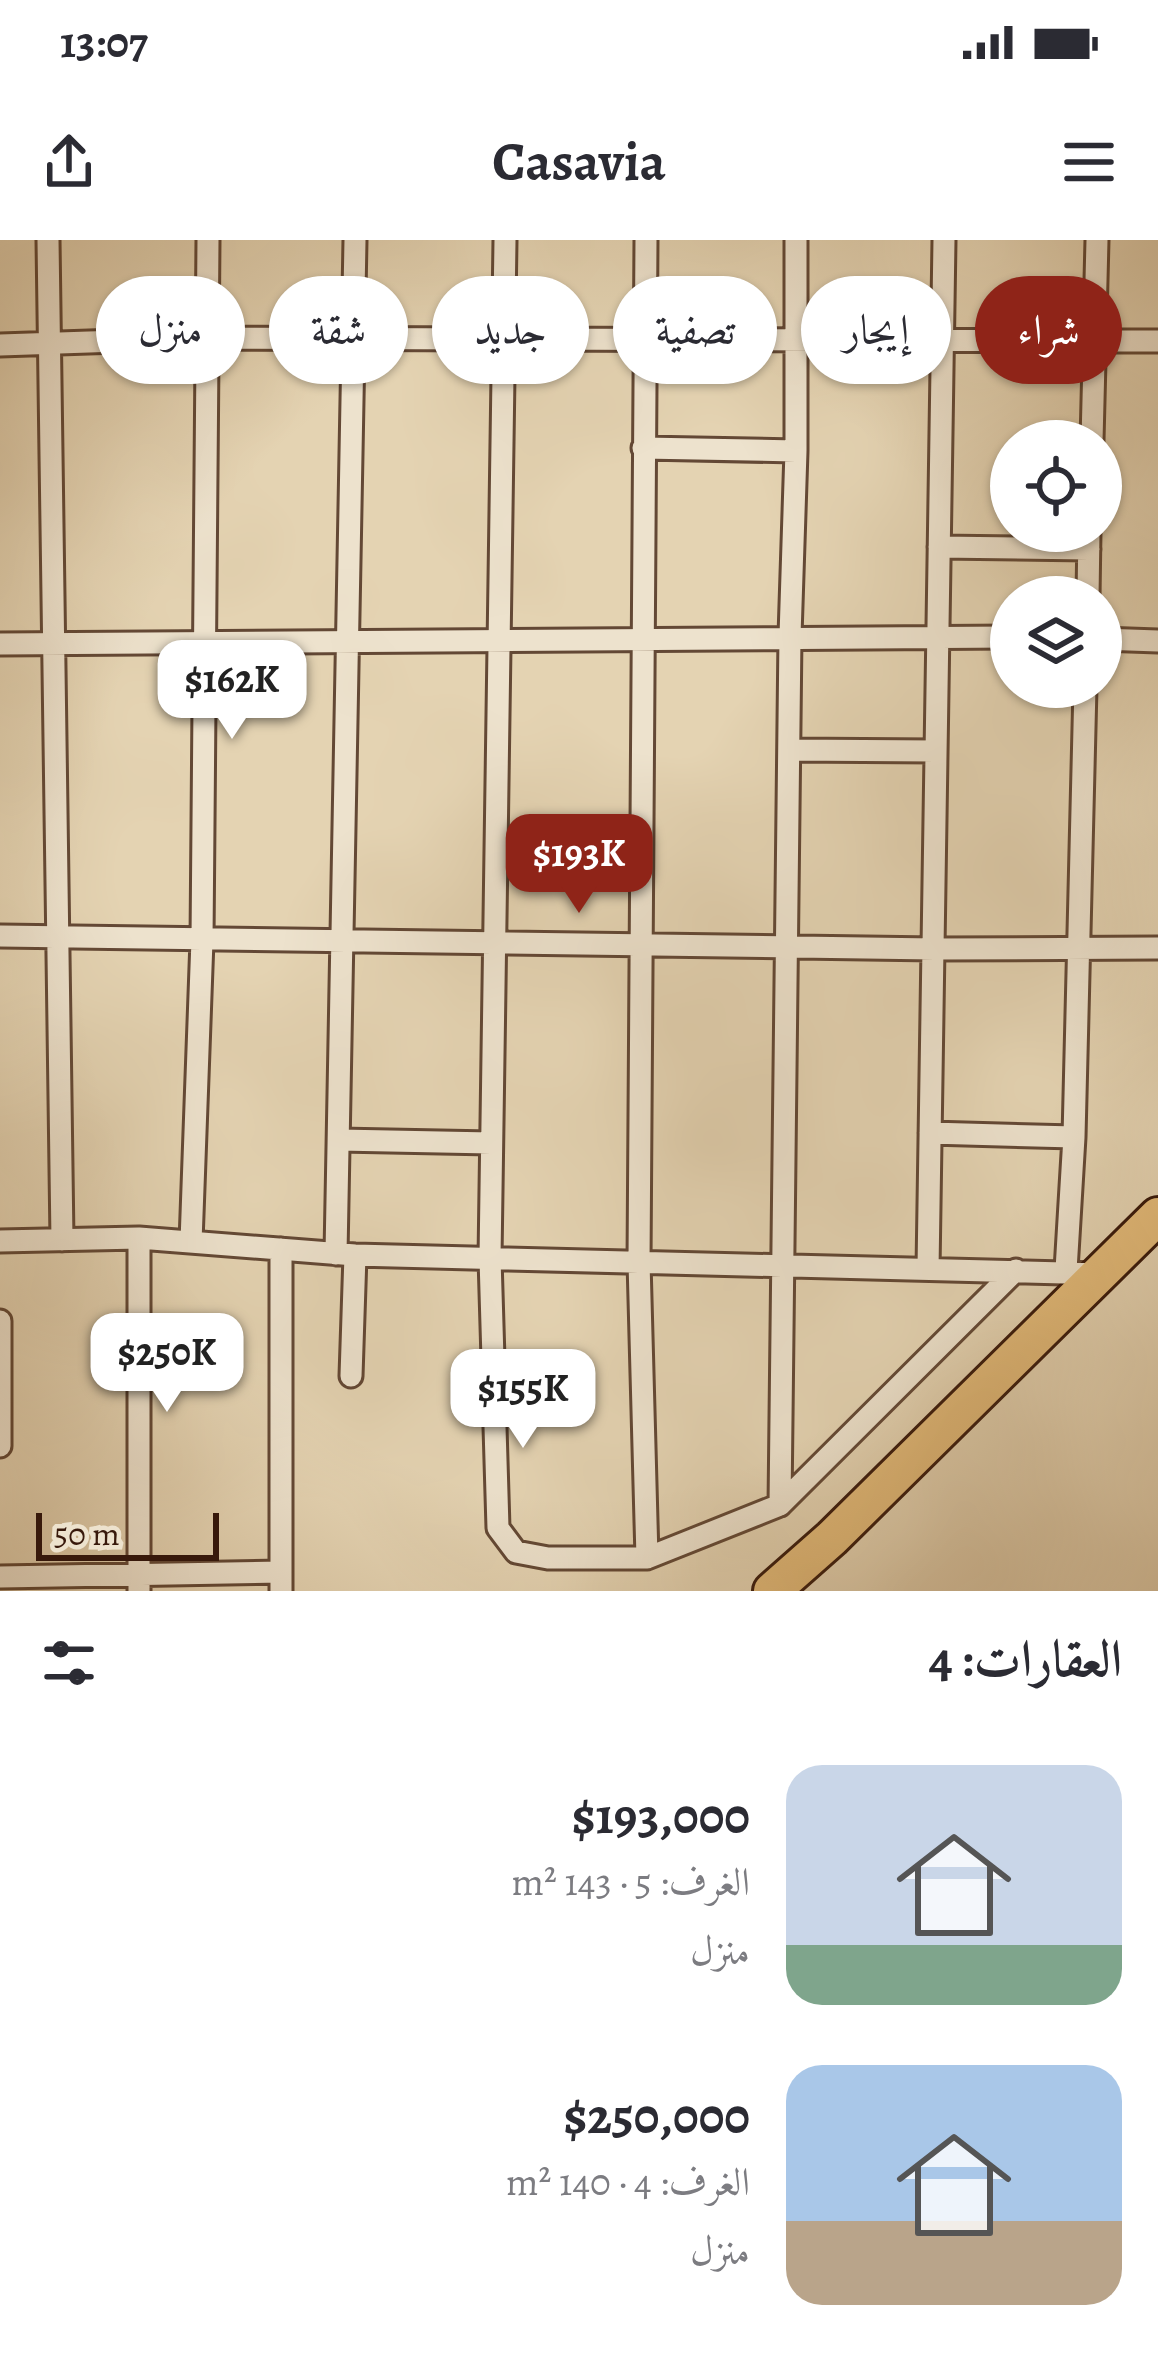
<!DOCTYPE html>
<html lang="ar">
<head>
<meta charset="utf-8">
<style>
	:root { --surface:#fff; --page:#f2f2f3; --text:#2b2b33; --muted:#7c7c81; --accent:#8f2418 }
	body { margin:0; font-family:Alegreya,Amiri,serif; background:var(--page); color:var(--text); direction:rtl; height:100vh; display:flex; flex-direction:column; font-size:45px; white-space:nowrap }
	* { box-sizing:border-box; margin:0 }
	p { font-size:39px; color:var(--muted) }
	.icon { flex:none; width:66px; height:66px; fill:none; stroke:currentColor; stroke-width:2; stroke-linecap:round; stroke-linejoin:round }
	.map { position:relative; height:1351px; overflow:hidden; direction:ltr }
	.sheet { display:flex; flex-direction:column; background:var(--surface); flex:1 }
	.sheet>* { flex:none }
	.top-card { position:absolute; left:36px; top:36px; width:1086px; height:108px; direction:rtl; display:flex; gap:24px }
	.buttons { position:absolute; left:990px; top:180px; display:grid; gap:24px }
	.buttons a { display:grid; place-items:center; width:132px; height:132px; border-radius:50%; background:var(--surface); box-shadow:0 3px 9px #0004; font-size:60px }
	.scale { position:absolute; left:36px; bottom:30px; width:183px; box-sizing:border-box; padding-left:12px; border:6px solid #38190b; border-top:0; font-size:33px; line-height:42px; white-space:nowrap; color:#38190b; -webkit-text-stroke:9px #ede2cd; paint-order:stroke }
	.price { position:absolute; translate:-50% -102px; padding:0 27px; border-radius:24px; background:#fff; color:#222; font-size:39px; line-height:78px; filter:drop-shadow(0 3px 6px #0008) }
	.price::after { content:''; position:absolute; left:50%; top:72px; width:36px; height:27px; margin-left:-18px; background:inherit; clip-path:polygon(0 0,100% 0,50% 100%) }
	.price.current { background:var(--accent); color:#fff }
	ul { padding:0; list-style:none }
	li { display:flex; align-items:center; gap:36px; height:300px; padding:0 36px }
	li span { display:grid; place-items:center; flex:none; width:336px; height:240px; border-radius:36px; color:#555 }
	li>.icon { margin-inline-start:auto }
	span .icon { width:144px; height:144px; fill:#fffc; stroke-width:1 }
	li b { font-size:51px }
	h2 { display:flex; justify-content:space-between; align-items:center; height:144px; padding:0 36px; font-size:51px }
	.tag { padding:0 42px; border-radius:54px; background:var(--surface); box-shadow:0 3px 9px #0004; font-size:42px; line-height:108px }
	.tag.current { background:var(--accent); color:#fff }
	.status { display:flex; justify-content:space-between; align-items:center; height:84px; padding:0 60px; background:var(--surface); direction:ltr }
	.status svg { height:33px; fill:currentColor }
	header { display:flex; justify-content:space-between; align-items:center; height:156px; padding:0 36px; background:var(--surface); font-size:54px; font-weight:700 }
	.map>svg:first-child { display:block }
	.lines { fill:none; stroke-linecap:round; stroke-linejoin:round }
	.minor-casing { stroke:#634835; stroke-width:27 }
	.primary-casing { stroke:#38190b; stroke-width:42 }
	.minor { stroke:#ede2cd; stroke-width:21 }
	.primary { stroke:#e2ba79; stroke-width:36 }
</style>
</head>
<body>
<div class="status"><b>13:07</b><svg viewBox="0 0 49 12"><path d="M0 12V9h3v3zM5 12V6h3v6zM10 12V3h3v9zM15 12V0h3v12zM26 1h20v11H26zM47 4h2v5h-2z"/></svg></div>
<header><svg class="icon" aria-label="menu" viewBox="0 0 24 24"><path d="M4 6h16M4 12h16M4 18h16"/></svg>Casavia<svg class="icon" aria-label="share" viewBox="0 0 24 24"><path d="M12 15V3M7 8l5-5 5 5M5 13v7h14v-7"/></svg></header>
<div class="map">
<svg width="1158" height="1351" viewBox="0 0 1158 1351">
	<rect width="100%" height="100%" fill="#e4d3b2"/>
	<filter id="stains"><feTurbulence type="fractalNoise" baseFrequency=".00167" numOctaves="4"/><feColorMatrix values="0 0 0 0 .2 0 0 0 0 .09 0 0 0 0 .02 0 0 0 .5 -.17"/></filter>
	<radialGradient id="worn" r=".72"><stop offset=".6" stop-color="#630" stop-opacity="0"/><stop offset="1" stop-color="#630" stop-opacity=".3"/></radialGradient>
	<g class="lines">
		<g class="minor-casing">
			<path id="minor" d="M 48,0 L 62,1000
				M 505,0 L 490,1018 L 498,1288 L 516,1312 L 548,1318 L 647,1318 L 780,1265 L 1016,1030
				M 646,0 L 639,1022 L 647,1318
				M 0,105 L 207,98 L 1158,101
				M 1092,201 L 1097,0
				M 643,208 L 796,211
				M 939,307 L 1089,309
				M 1088,357 L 1089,291
				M 1101,399 L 1158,401
				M 0,404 L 1011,397
				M 790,510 L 936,511
				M 0,696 L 935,709 L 1158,708
				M 930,893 L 1074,897
				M 339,900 L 491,903
				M 139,998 L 139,1351
				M 0,1001 L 139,998 L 355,1015 L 1102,1034
				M 191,1002 L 202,700 L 208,0
				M 281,1009 L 281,1351
				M 336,1014 L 355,0
				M 928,1029 L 944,0
				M 1066,1030 L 1074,897 L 1085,447
				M 0,1081 L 0,1206
				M 351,1136 L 355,1015
				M 780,1265 L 790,396 L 796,211 L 796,0
				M 0,1337 L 281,1332"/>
		</g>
		<g class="primary-casing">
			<path id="primary" d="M 772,1351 L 832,1298 L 1158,976"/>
		</g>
		<use href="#minor" class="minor"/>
		<use href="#primary" class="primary"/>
	</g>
	<rect width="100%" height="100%" filter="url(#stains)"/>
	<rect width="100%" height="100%" fill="url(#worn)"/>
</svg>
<div class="buttons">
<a><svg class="icon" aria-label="locate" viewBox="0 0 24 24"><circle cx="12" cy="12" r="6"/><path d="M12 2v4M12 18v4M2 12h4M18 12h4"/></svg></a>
<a><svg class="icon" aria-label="layers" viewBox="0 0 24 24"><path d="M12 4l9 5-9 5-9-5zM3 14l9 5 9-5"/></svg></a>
</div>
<div class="scale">50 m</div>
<b class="price" style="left:232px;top:502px">$162K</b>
<b class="price current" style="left:579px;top:676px">$193K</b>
<b class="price" style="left:167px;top:1175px">$250K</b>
<b class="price" style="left:523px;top:1211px">$155K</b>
<div class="top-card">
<a class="tag current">شراء</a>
<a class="tag">إيجار</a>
<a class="tag">تصفية</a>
<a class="tag">جديد</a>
<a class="tag">شقة</a>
<a class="tag">منزل</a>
</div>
</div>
<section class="sheet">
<h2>العقارات: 4<svg class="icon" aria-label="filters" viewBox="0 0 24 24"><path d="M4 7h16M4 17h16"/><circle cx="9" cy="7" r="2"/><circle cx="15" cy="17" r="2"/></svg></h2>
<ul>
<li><span style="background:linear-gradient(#c9d6e8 75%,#7fa58c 0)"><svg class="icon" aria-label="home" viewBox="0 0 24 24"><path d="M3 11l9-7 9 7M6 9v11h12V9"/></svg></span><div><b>$193,000</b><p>الغرف: 5 · 143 m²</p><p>منزل</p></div></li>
<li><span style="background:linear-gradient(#a9c7e8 65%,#b9a48a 0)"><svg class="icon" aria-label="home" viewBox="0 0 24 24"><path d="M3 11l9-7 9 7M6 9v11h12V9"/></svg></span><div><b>$250,000</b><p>الغرف: 4 · 140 m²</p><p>منزل</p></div></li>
</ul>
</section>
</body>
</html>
